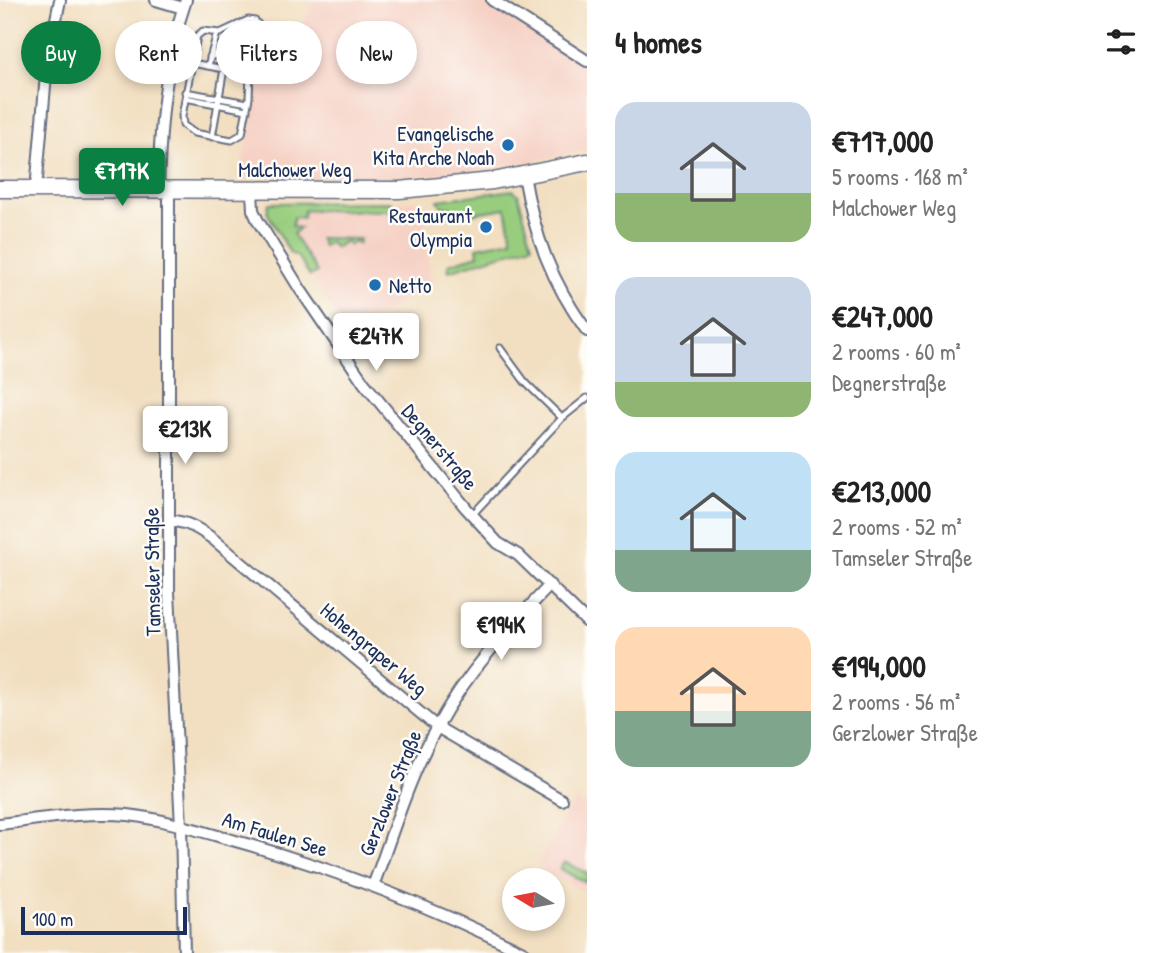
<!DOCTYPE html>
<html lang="en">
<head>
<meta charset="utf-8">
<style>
	:root { --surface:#fff; --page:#f2f2f2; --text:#222; --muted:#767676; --accent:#0b8043 }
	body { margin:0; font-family:"Patrick Hand",sans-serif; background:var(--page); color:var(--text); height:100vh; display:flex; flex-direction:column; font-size:26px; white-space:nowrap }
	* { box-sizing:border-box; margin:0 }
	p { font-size:23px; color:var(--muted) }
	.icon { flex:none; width:38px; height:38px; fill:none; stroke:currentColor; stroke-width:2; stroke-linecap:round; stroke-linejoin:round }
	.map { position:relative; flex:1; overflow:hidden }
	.panel { display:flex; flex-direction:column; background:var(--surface); width:581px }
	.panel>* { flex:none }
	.hud { position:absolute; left:21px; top:21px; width:460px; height:63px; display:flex; gap:14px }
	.needle { width:46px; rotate:280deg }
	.fabs { position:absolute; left:502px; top:868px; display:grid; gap:14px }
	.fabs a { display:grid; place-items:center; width:63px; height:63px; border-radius:50%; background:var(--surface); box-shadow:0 4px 10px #0003; font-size:35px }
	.scale { position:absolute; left:21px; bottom:18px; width:166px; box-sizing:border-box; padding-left:7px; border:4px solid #1b2f5e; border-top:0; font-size:19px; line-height:24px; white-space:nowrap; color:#1b2f5e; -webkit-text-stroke:5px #fdfcf7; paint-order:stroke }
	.price { position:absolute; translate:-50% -60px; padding:0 16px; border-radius:7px; background:#fff; color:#222; font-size:23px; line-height:46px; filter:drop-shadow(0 2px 4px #0008) }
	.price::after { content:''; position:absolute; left:50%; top:42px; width:21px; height:16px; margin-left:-10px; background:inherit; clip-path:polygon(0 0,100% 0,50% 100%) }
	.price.active { background:var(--accent); color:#fff }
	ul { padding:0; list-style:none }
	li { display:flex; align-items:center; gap:21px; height:175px; padding:0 28px }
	li span { display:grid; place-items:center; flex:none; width:196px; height:140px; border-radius:21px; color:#555 }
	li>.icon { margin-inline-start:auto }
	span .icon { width:84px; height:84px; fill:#fffc; stroke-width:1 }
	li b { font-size:30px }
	h2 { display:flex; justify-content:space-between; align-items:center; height:84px; padding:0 28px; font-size:30px }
	.chip { padding:0 24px; border-radius:32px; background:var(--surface); box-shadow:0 4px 10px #0003; font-size:24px; line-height:63px }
	.chip.active { background:var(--accent); color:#fff }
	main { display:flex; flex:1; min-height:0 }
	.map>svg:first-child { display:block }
	.built { fill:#f6d1c5 }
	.green { fill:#98cd7e; stroke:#5a7e6e; stroke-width:2 }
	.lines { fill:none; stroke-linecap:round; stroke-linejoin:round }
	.lane-casing { stroke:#666d81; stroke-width:9 }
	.street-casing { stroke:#666d81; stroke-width:14 }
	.secondary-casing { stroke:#666d81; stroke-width:19 }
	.lane { stroke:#fff; stroke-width:5 }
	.street { stroke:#fff; stroke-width:10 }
	.secondary { stroke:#fff; stroke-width:16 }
	.poi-dot { fill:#1f6fb2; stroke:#fdfcf7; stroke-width:2.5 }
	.labels { text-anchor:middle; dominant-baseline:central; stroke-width:5; stroke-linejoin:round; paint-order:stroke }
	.poi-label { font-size:21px; fill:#1b2f5e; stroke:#fdfcf7; text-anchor:end }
	.street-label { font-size:21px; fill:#1b2f5e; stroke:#fdfcf7 }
</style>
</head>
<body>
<main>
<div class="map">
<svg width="587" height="953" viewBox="0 0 587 953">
	<rect width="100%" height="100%" fill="#fdfcf7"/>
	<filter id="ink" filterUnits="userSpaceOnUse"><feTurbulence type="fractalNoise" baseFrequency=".0143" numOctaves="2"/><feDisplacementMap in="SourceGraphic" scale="14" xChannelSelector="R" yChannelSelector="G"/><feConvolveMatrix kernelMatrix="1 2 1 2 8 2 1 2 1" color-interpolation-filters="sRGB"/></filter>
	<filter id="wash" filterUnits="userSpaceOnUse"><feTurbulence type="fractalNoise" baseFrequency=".00686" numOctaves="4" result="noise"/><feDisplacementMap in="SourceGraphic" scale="28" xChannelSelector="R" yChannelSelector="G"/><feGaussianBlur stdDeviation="1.57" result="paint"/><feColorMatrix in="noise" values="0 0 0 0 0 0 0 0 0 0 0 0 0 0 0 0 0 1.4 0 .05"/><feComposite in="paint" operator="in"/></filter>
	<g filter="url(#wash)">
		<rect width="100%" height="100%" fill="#f2dfc1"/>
		<path class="built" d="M 314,0 L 482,0 L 587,66 L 587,150 L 547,159 L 458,173 L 402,177 L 240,179 L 266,21 L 302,27 Z
			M 422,201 L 430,277 L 433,282 L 348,334 L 288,239 L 287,214 L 307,204 Z
			M 575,799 L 587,806 L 587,893 L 536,866 Z"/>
		<path class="green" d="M 513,190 L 518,194 L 532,245 L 449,271 L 448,264 L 478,255 L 477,247 L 512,240 L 506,208 L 451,217 L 450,207 L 442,207 L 438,200 Z
			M 392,202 L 392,219 L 390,211 L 304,210 L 303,218 L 294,217 L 292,226 L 300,228 L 293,234 L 317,272 L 310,276 L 297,256 L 290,253 L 267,212 L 269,203 Z
			M 319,238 L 360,239 L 358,244 L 356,241 L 349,245 L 346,241 L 335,248 L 330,242 L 323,246 Z
			M 564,862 L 587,873 L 587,883 L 560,869 Z"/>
	</g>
	<g filter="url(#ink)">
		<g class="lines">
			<g class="lane-casing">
				<path id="lane" d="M 248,20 L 255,21 L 262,29 L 250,74 L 249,98 L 242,134 L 232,140 L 194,133 L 183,125 L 182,116 L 197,36 L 203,31 L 220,33 Z
					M227 48a8 8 0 1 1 16 0a8 8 0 1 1-16 0Z
					M 210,57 L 228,51
					M 192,63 L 250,74
					M 208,66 L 217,33
					M 185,92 L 248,103
					M 185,98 L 247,110
					M 212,137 L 224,69
					M 500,348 L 525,382 L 562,418
					M 472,515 L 562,418 L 587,398"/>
			</g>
			<g class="street-casing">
				<path id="street" d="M 156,0 L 183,8
					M 492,0 L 587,61
					M 524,175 C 534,234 551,282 587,331
					M 36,190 L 47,63 L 60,0
					M 158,190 C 160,127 165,60 186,0
					M 169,190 L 169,592 L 181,826 L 184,953
					M 252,191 L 253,210 L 258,221 L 300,289 L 364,383 L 466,508 L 498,543 L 518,555 L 587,622
					M 170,521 C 187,521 199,529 213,539 L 437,727 L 562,800
					M 0,824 C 42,819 86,811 128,815 C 163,819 197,830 232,840 C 333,868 431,906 525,953
					M 373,886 C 393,833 409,777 437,727 C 466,673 508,629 550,585"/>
			</g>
			<g class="secondary-casing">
				<path id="secondary" d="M 0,189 L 399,190 L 493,181 L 587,162"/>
			</g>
			<use href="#lane" class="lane"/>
			<use href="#street" class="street"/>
			<use href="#secondary" class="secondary"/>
		</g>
	</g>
	<g class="poi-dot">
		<circle cx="508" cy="145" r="7"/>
		<circle cx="486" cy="227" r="7"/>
		<circle cx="375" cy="285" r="7"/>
	</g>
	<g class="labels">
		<g class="poi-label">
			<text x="494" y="133">Evangelische<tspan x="494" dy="24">Kita Arche Noah</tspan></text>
			<text x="472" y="215">Restaurant<tspan x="472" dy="24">Olympia</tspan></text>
			<text x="389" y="285" text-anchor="start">Netto</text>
		</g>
		<g class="street-label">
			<text x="295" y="169">Malchower Weg</text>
			<text transform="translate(440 447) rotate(50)">Degnerstraße</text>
			<text transform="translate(152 572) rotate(-91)">Tamseler Straße</text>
			<text transform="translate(374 649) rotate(40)">Hohengraper Weg</text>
			<text transform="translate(390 793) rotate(-68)">Gerzlower Straße</text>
			<text transform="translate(275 834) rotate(17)">Am Faulen See</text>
		</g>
	</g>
</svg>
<div class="fabs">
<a><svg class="needle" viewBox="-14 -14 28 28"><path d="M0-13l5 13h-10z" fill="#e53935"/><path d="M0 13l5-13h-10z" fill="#767676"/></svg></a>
</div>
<div class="scale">100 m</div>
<b class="price active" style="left:122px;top:208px">€717K</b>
<b class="price" style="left:376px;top:373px">€247K</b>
<b class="price" style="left:185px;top:466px">€213K</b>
<b class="price" style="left:501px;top:662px">€194K</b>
<div class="hud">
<a class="chip active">Buy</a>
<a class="chip">Rent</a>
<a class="chip">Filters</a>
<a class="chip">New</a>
</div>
</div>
<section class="panel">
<h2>4 homes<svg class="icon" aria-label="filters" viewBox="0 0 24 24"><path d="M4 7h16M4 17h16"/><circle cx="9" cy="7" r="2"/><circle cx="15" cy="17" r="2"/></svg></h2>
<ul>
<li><span style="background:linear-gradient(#c9d6e8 65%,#8fb573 0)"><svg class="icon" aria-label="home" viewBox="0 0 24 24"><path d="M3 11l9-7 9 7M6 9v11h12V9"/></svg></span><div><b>€717,000</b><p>5 rooms · 168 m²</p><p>Malchower Weg</p></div></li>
<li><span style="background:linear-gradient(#c9d6e8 75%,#8fb573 0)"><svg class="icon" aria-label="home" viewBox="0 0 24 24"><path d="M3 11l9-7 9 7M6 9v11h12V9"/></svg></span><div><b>€247,000</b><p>2 rooms · 60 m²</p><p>Degnerstraße</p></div></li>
<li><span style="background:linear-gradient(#bfe0f5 70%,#7fa58c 0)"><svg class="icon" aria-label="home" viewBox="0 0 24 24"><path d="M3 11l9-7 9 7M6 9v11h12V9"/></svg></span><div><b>€213,000</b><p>2 rooms · 52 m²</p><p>Tamseler Straße</p></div></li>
<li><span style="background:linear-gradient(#ffd9b3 60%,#7fa58c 0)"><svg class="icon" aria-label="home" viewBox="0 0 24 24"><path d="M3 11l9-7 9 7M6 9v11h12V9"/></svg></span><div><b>€194,000</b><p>2 rooms · 56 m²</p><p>Gerzlower Straße</p></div></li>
</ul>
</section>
</main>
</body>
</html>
